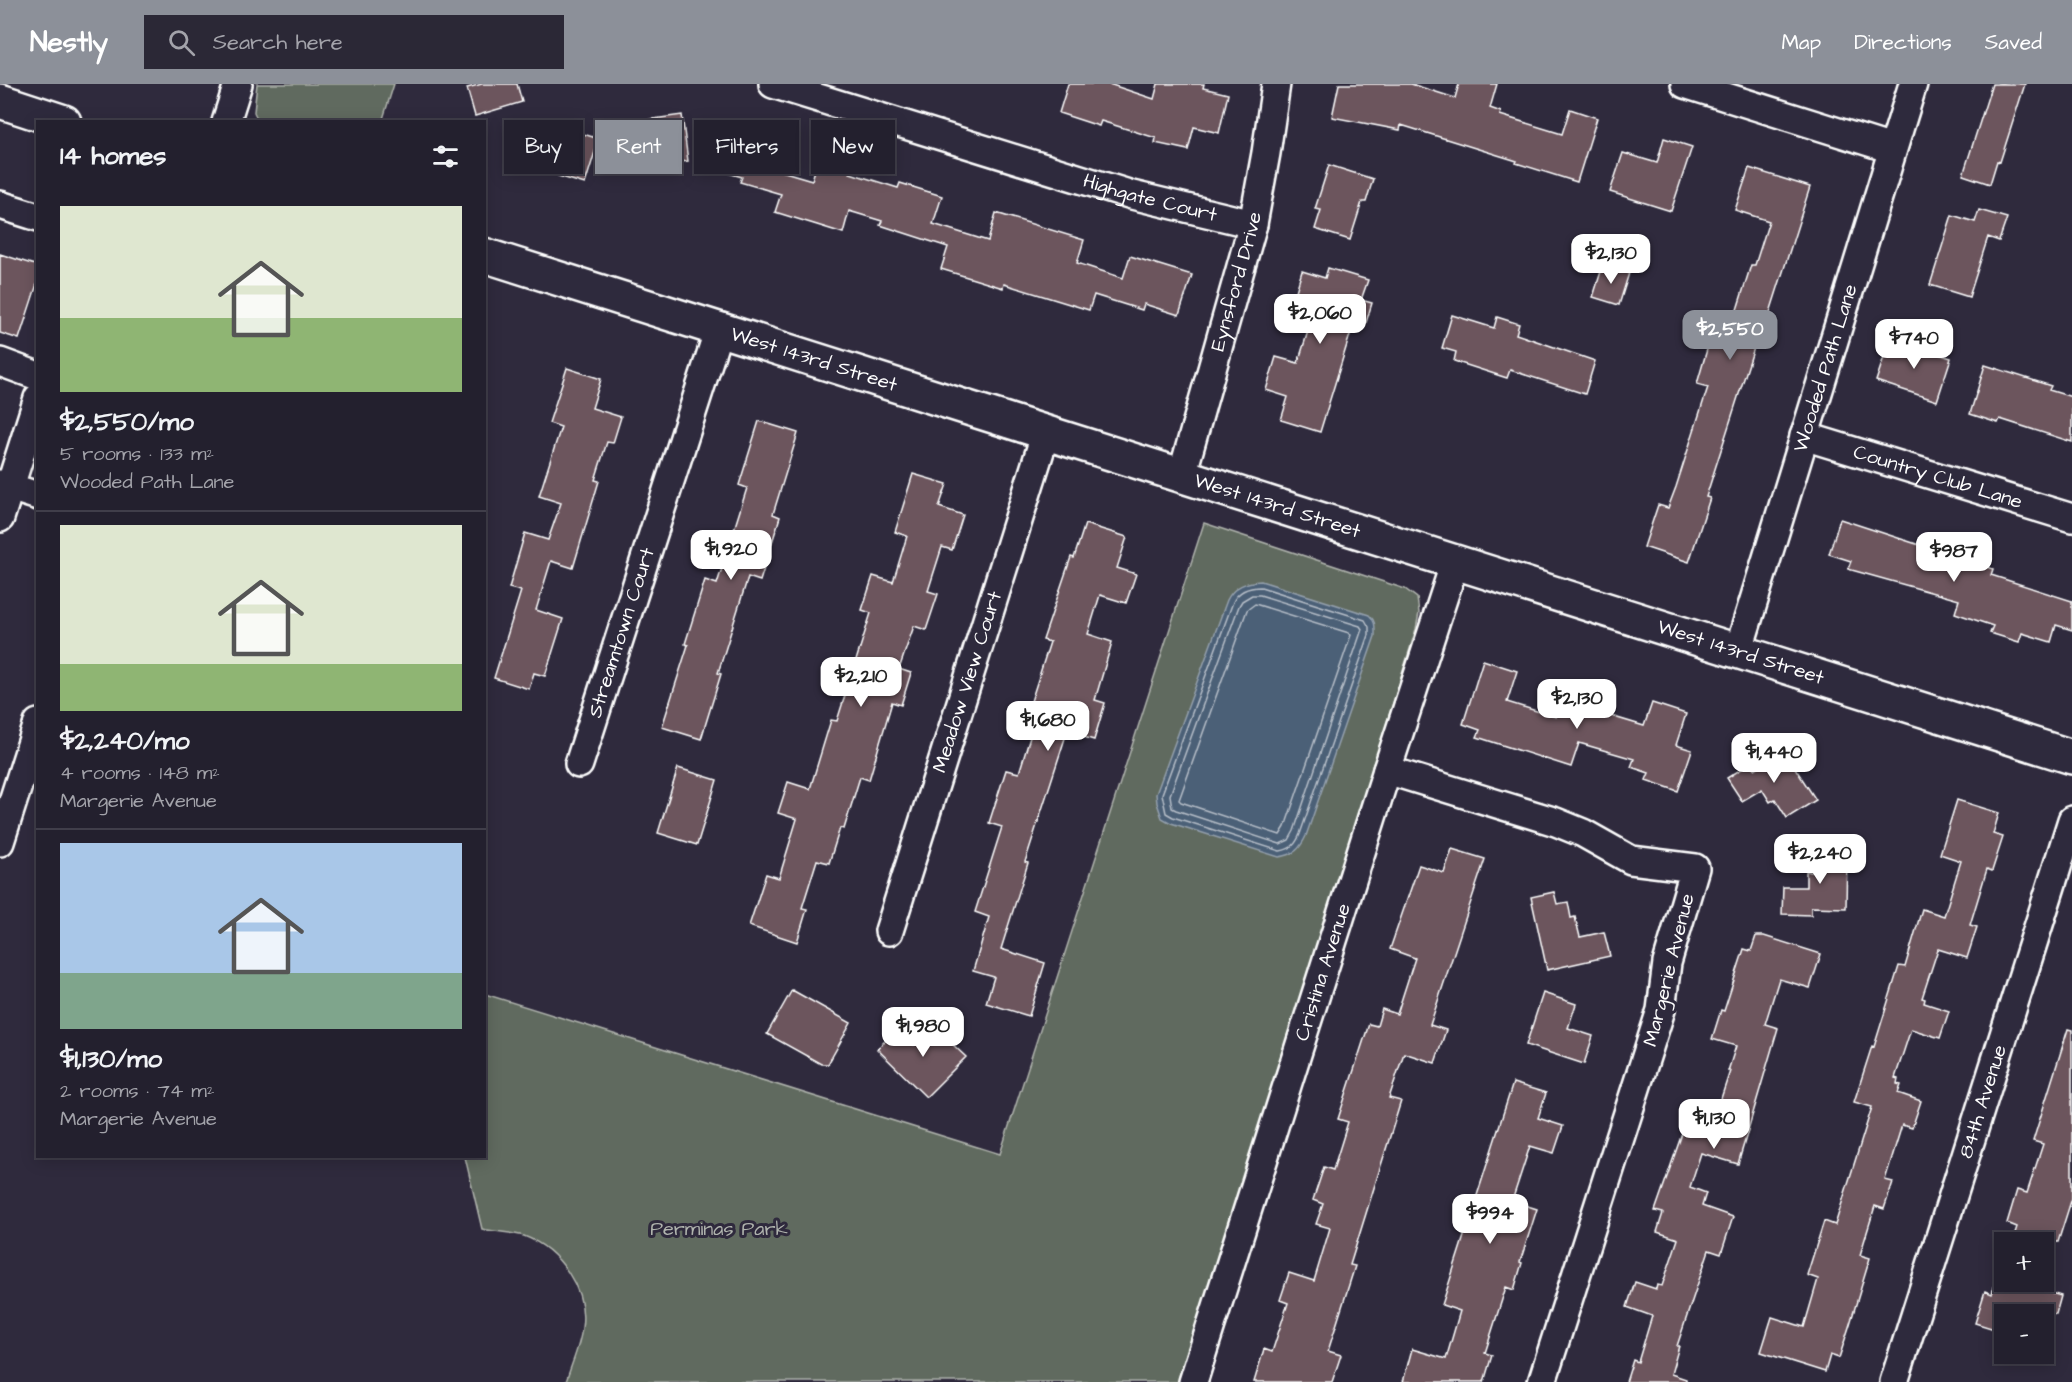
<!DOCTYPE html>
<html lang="en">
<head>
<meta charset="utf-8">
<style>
	:root { --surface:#23202e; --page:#2b2836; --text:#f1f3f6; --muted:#a3a3aa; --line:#403e4a; --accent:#8c9099 }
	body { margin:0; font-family:"Architects Daughter",sans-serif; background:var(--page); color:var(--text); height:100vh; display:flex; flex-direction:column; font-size:22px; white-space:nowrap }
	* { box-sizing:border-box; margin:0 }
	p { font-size:20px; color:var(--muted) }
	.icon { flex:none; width:33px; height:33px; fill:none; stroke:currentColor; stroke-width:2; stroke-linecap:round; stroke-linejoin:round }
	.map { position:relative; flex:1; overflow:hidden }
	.details { position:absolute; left:36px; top:36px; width:450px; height:1038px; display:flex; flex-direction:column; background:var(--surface); border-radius:0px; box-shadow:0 3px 15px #0003,0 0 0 2px var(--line) }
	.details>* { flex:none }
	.guide { position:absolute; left:504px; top:36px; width:570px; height:54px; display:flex; gap:12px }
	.fabs { position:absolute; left:1994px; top:1148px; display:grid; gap:12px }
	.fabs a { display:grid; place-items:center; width:60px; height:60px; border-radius:0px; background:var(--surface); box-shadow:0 3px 15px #0003,0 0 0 2px var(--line); font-size:30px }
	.price { position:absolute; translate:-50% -51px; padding:0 14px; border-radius:12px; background:#fff; color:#222; font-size:20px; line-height:39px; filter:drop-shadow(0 2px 3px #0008) }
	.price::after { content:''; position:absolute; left:50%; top:36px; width:18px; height:14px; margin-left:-9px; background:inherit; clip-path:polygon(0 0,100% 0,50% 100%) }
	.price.on { background:var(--accent); color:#fff }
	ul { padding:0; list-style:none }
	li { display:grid; align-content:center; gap:12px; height:318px; padding:0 24px }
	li+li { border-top:2px solid var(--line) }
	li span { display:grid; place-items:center; height:186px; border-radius:0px; color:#555 }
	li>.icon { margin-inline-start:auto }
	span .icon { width:108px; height:108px; fill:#fffc; stroke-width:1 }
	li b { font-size:26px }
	h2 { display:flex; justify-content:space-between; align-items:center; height:72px; padding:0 24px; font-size:26px }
	.pill { padding:0 21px; border-radius:0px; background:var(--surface); box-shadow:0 3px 15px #0003,0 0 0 2px var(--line); font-size:21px; line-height:54px }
	.pill.on { background:var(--accent); color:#fff }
	header { display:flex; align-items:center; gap:36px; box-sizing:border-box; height:84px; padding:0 30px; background:var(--accent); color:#fff }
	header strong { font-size:28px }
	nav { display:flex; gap:33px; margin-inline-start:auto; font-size:21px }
	.search { width:420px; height:54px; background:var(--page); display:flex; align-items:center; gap:15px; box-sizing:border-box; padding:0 21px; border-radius:0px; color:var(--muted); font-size:22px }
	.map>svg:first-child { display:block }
	.green { fill:#606a5e; stroke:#b0b4ae; stroke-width:1.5 }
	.water { fill:#4c6077; stroke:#94a0ad; stroke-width:1.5 }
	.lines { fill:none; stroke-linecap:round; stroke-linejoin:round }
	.shore { stroke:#b7bfc9; stroke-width:1.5 }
	.building { fill:#6c545d; stroke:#fff; stroke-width:1.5 }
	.minor-casing { stroke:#fff; stroke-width:32 }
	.major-casing { stroke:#fff; stroke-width:38 }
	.minor { stroke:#2f2a3d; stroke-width:27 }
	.major { stroke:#2f2a3d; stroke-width:33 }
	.labels { text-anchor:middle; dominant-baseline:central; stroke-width:6; stroke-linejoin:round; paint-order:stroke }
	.street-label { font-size:20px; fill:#fff; stroke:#2f2a3d }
	.park-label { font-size:20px; fill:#b0b4ae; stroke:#2f2a3d }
</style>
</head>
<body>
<header>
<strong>Nestly</strong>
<div class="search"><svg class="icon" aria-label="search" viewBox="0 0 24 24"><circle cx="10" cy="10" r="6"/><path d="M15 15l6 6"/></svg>Search here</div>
<nav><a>Map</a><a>Directions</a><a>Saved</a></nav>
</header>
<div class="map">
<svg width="2072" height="1298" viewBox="0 0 2072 1298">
	<rect width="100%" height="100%" fill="#2f2a3d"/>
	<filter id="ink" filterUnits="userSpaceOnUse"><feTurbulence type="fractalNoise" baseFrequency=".0167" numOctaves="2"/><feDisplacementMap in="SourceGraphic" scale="12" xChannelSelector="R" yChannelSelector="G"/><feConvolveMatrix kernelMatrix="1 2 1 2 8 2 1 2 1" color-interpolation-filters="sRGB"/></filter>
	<g filter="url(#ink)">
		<path class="green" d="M 257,0 L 394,0 L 382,38 L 258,37 L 254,28 Z
			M 1204,439 L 1405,505 L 1417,514 L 1419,529 L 1416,545 L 1182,1298 L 566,1298 C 571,1281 580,1262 582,1244 C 588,1206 559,1165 524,1152 C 511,1148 495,1148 482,1145 L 465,1073 L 484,1072 L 485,910 L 1000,1070 Z"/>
		<path class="water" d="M 1261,497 L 1369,531 C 1376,537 1375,543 1375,552 L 1306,752 C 1300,765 1294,771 1279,773 L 1171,739 L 1162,734 L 1157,719 L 1156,710 L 1227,516 C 1234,502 1246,498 1261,497 Z"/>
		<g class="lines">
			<path class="shore" d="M 1261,503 L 1365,536 L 1369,543 L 1369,551 L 1300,750 C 1296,760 1292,765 1280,767 L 1173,733 L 1166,729 L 1162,710 L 1233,518 C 1238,507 1249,503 1261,503 Z
				M 1252,511 L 1260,511 L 1360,542 L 1362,545 L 1294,747 L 1289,756 L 1280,760 L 1176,726 L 1172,724 L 1170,711 L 1239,522 L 1242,517 Z
				M 1255,520 L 1349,549 L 1351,551 L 1285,743 L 1280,751 L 1181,718 L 1179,716 L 1247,526 Z"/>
		</g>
		<path class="building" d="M 482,0 L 517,0 L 522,18 L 475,32 L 467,4 Z
			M 1068,0 L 1109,0 L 1154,15 L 1158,0 L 1204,0 L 1203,4 L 1228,10 L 1219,49 L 1194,43 L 1188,66 L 1155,59 L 1156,54 L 1101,37 L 1099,42 L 1059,29 Z
			M 1339,0 L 1411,0 L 1455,14 L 1459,0 L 1497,0 L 1490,24 L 1501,28 L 1500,31 L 1562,50 L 1570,25 L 1597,34 L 1577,98 L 1516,79 L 1517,77 L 1401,41 L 1400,46 L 1332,33 Z
			M 1992,0 L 2025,0 L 2000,78 L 1997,77 L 1990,100 L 1963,91 Z
			M 682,31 L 688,77 L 664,80 L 663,76 L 624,81 L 620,44 L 639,42 L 639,37 Z
			M 555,41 L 599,55 L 585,100 L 558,92 L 559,87 L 544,82 Z
			M 715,47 L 734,53 L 736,48 L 778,61 L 771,84 L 812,96 L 819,73 L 852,83 L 850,89 L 898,104 L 900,99 L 942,112 L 933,140 L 988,157 L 996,129 L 1084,156 L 1077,179 L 1123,194 L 1130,172 L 1192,191 L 1179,231 L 1144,220 L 1142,226 L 1094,211 L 1089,226 L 1004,200 L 1003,204 L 941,185 L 948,163 L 880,141 L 882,137 L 849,127 L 843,149 L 775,128 L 781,110 L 740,98 L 742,93 L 704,82 Z
			M 1664,54 L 1692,63 L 1671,127 L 1610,108 L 1623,69 L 1657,79 Z
			M 1329,81 L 1373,95 L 1366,118 L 1362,118 L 1350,156 L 1315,145 L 1321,126 L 1315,125 Z
			M 1749,84 L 1810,103 L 1767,238 L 1763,236 L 1738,313 L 1706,413 L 1710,414 L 1689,478 L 1644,463 L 1658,421 L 1668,424 L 1676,403 L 1708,303 L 1697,300 L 1708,262 L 1717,264 L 1724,243 L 1731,245 L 1751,181 L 1755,181 L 1769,137 L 1735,126 Z
			M 1979,126 L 2007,134 L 1999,157 L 1988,153 L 1969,213 L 1930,201 L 1952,131 L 1975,138 Z
			M 0,170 L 38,182 L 38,197 L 19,255 L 0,249 Z
			M 1603,181 L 1629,189 L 1619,221 L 1593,213 Z
			M 1328,184 L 1368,196 L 1361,216 L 1372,219 L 1364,245 L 1353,241 L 1320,348 L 1281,336 L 1288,313 L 1266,306 L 1276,273 L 1298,279 L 1314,228 L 1292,221 L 1302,187 L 1325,194 Z
			M 1452,231 L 1494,244 L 1497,233 L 1519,240 L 1516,250 L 1595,277 L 1585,310 L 1510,286 L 1507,294 L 1454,277 L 1456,268 L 1442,264 Z
			M 1890,255 L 1951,274 L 1937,317 L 1876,297 Z
			M 1985,281 L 2051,302 L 2049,306 L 2072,313 L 2072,358 L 2000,335 L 1998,339 L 1970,330 Z
			M 567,284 L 601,295 L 592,324 L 621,333 L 613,359 L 607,358 L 595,396 L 599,397 L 573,484 L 551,477 L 536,526 L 563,535 L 545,592 L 534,589 L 529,605 L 494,594 L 521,507 L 509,504 L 525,449 L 548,456 L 561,419 L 539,412 L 561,343 L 549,339 Z
			M 759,337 L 798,349 L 773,430 L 780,433 L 760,497 L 748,493 L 718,589 L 721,590 L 701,655 L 662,643 L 688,561 L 685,560 L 705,496 L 717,500 L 747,404 L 739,401 Z
			M 913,390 L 947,400 L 939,423 L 963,431 L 952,466 L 942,463 L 928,507 L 938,510 L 926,546 L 914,542 L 899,585 L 911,589 L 901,621 L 892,618 L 869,696 L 860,693 L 844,745 L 840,744 L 829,779 L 817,776 L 802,824 L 807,825 L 797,858 L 749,842 L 766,790 L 779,794 L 797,735 L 778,729 L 788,698 L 810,705 L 831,636 L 837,637 L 871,529 L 862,526 L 873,492 L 893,498 L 907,452 L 895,448 Z
			M 1840,435 L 1993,485 L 1991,491 L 2072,517 L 2072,546 L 2056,541 L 2051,558 L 2022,549 L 2019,558 L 1990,549 L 1993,542 L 1955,529 L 1959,516 L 1848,485 L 1851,477 L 1829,470 Z
			M 1085,440 L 1127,453 L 1117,484 L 1136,490 L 1126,519 L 1100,511 L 1088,550 L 1112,558 L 1095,616 L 1105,619 L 1094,656 L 1067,648 L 1025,778 L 1028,779 L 1001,865 L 1045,879 L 1029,932 L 986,919 L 994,893 L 973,887 L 989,833 L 975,828 L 1002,743 L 989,739 L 1006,686 L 1019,689 L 1035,637 L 1026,633 L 1050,558 L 1043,556 L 1071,473 L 1074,474 Z
			M 1483,576 L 1517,587 L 1507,618 L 1556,633 L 1561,617 L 1644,642 L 1652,619 L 1686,630 L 1676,661 L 1692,666 L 1678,707 L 1646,696 L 1649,689 L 1631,683 L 1634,675 L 1579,659 L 1571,683 L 1477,653 L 1480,646 L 1463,640 Z
			M 1784,667 L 1816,716 L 1787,734 L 1775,715 L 1770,718 L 1762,705 L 1742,717 L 1727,694 L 1751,679 L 1755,685 Z
			M 678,684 L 717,696 L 697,761 L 658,749 Z
			M 1957,716 L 1999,729 L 1993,750 L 2003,753 L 1992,787 L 1987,785 L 1970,841 L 1977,843 L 1967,874 L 1938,865 L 1922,914 L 1925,915 L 1924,919 L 1949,927 L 1940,954 L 1911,945 L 1895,994 L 1898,995 L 1897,1000 L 1901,1001 L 1898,1009 L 1921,1017 L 1912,1044 L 1902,1041 L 1885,1096 L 1893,1098 L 1884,1125 L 1875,1122 L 1860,1171 L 1870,1174 L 1850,1240 L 1839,1274 L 1830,1271 L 1825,1288 L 1761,1268 L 1772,1233 L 1804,1243 L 1818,1195 L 1807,1191 L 1824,1137 L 1835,1141 L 1872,1023 L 1854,1018 L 1872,962 L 1874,963 L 1899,882 L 1905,883 L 1922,825 L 1944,832 L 1961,777 L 1940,770 Z
			M 1452,765 L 1485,775 L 1430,941 L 1446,946 L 1435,979 L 1404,969 L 1389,1014 L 1401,1017 L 1350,1181 L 1355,1182 L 1328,1267 L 1341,1271 L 1332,1298 L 1254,1298 L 1264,1265 L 1272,1268 L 1288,1219 L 1280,1216 L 1289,1189 L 1314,1197 L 1330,1144 L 1316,1140 L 1323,1120 L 1313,1116 L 1324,1083 L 1333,1086 L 1348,1038 L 1338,1035 L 1369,940 L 1377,942 L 1382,925 L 1397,930 L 1415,874 L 1390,865 L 1419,781 L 1444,789 Z
			M 1813,765 L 1847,766 L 1846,824 L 1811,823 L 1811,831 L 1782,830 L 1783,803 L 1806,803 L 1806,787 L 1812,788 Z
			M 1554,808 L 1557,820 L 1568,818 L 1571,834 L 1575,833 L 1580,853 L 1604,848 L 1610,872 L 1547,886 L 1531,813 Z
			M 1756,852 L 1764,852 L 1821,870 L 1810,904 L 1779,895 L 1765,940 L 1778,944 L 1738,1080 L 1701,1069 L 1690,1103 L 1706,1109 L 1702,1122 L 1733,1133 L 1721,1170 L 1709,1166 L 1677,1262 L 1679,1262 L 1671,1290 L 1686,1295 L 1686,1298 L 1626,1298 L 1633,1276 L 1638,1278 L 1652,1232 L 1627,1223 L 1635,1198 L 1656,1205 L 1657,1201 L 1662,1202 L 1678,1155 L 1657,1148 L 1663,1129 L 1655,1127 L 1684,1044 L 1705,1050 L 1709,1038 L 1713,1039 L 1730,987 L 1728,987 L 1736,962 L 1712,955 L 1721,926 L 1724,927 L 1744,865 L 1751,867 Z
			M 792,906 L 851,939 L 828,980 L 821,980 L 767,950 Z
			M 1543,909 L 1576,920 L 1568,944 L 1593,952 L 1584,980 L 1526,961 Z
			M 933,942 L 966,973 L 926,1013 L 877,965 L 897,945 L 914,961 Z
			M 2068,945 L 2072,946 L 2072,1114 L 2058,1158 L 2012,1158 L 2017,1143 L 2007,1139 L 2017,1106 L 2027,1109 L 2043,1060 L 2033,1057 Z
			M 1513,999 L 1546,1009 L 1538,1034 L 1563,1042 L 1554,1069 L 1530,1062 L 1512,1117 L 1537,1125 L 1520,1178 L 1522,1179 L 1514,1206 L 1506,1203 L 1485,1269 L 1492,1271 L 1484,1298 L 1403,1298 L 1412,1265 L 1446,1275 L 1460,1227 L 1442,1221 Z
			M 1997,1192 L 2004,1194 L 2004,1197 L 2012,1197 L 2061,1212 L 2056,1230 L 2004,1230 L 2004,1248 L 1975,1239 L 1985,1207 L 1992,1210 Z"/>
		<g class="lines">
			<g class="minor-casing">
				<g id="minor">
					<path id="s1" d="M 773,0 L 1132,111 L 1253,140"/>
					<path d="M 1685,0 L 1892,65"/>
					<path d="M 226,38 L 238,0"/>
					<path d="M 0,121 L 38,133"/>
					<path d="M 0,278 L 38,292"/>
					<path id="s2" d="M 1804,352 L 2072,434"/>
					<path id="s3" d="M 1182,391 L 1253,140 L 1266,69 L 1276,0"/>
					<path d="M 0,400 L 38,412"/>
					<path d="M 0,434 L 38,314"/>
					<path id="s4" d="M 1738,568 L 1913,0"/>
					<path id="s5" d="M 579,680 L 719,245"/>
					<path d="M 1387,686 L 1556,738 L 1583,749 L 1631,776 L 1695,784 L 1667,879 L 1661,926 L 1542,1298"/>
					<path d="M 0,758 L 38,639"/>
					<path id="s6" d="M 889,847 L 1046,348"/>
					<path id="s7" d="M 1193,1298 L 1387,686 L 1455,478"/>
					<path id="s8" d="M 1894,1298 L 2072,736"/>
				</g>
			</g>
			<g class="major-casing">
				<g id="major">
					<path d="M 0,17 L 64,38"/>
					<path id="s9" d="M 484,171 L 2072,673"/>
				</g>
			</g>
			<use href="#minor" class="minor"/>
			<use href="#major" class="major"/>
		</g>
	</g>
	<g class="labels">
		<g class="street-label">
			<text stroke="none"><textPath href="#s1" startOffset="394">Highgate Court</textPath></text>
			<text stroke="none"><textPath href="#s3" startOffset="201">Eynsford Drive</textPath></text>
			<text stroke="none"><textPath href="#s9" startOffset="346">West 143rd Street</textPath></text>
			<text stroke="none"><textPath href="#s4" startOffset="297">Wooded Path Lane</textPath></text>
			<text stroke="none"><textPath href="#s2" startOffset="140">Country Club Lane</textPath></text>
			<text stroke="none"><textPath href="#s9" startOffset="832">West 143rd Street</textPath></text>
			<text stroke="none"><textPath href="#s5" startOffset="138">Streamtown Court</textPath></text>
			<text stroke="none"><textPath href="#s9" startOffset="1318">West 143rd Street</textPath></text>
			<text stroke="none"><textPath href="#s6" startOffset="261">Meadow View Court</textPath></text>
			<text transform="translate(1669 886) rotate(-76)">Margerie Avenue</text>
			<text stroke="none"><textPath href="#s7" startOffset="430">Cristina Avenue</textPath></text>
			<text stroke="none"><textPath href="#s8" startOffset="294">84th Avenue</textPath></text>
		</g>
		<g class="park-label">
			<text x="719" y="1145">Perminas Park</text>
		</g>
	</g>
</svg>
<div class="fabs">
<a>+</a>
<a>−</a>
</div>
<b class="price" style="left:1611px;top:201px">$2,130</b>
<b class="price" style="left:1320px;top:261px">$2,060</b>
<b class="price on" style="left:1730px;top:277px">$2,550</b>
<b class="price" style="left:1914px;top:286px">$740</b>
<b class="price" style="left:731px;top:497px">$1,920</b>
<b class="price" style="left:1954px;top:499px">$987</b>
<b class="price" style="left:861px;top:624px">$2,210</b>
<b class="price" style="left:1577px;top:646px">$2,130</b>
<b class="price" style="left:1048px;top:668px">$1,680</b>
<b class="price" style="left:1774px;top:700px">$1,440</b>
<b class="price" style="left:1820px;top:801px">$2,240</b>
<b class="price" style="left:923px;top:974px">$1,980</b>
<b class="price" style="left:1714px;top:1066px">$1,130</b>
<b class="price" style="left:1490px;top:1161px">$994</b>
<div class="guide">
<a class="pill">Buy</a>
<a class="pill on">Rent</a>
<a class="pill">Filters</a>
<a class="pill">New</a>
</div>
<section class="details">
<h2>14 homes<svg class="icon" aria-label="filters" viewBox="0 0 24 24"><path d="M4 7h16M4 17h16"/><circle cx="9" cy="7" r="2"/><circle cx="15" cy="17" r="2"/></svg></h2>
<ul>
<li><span style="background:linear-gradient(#dfe7d0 60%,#8fb573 0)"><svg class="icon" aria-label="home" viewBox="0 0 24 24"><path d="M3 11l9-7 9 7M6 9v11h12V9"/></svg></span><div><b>$2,550/mo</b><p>5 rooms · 133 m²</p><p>Wooded Path Lane</p></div></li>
<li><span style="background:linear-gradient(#dfe7d0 75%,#8fb573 0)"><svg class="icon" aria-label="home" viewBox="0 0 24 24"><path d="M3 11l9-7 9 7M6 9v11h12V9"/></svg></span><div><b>$2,240/mo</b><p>4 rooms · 148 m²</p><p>Margerie Avenue</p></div></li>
<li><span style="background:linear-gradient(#a9c7e8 70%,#7fa58c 0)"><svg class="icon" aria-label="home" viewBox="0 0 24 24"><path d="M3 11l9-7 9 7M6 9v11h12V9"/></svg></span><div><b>$1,130/mo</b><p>2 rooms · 74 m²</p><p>Margerie Avenue</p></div></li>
</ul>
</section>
</div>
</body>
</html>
